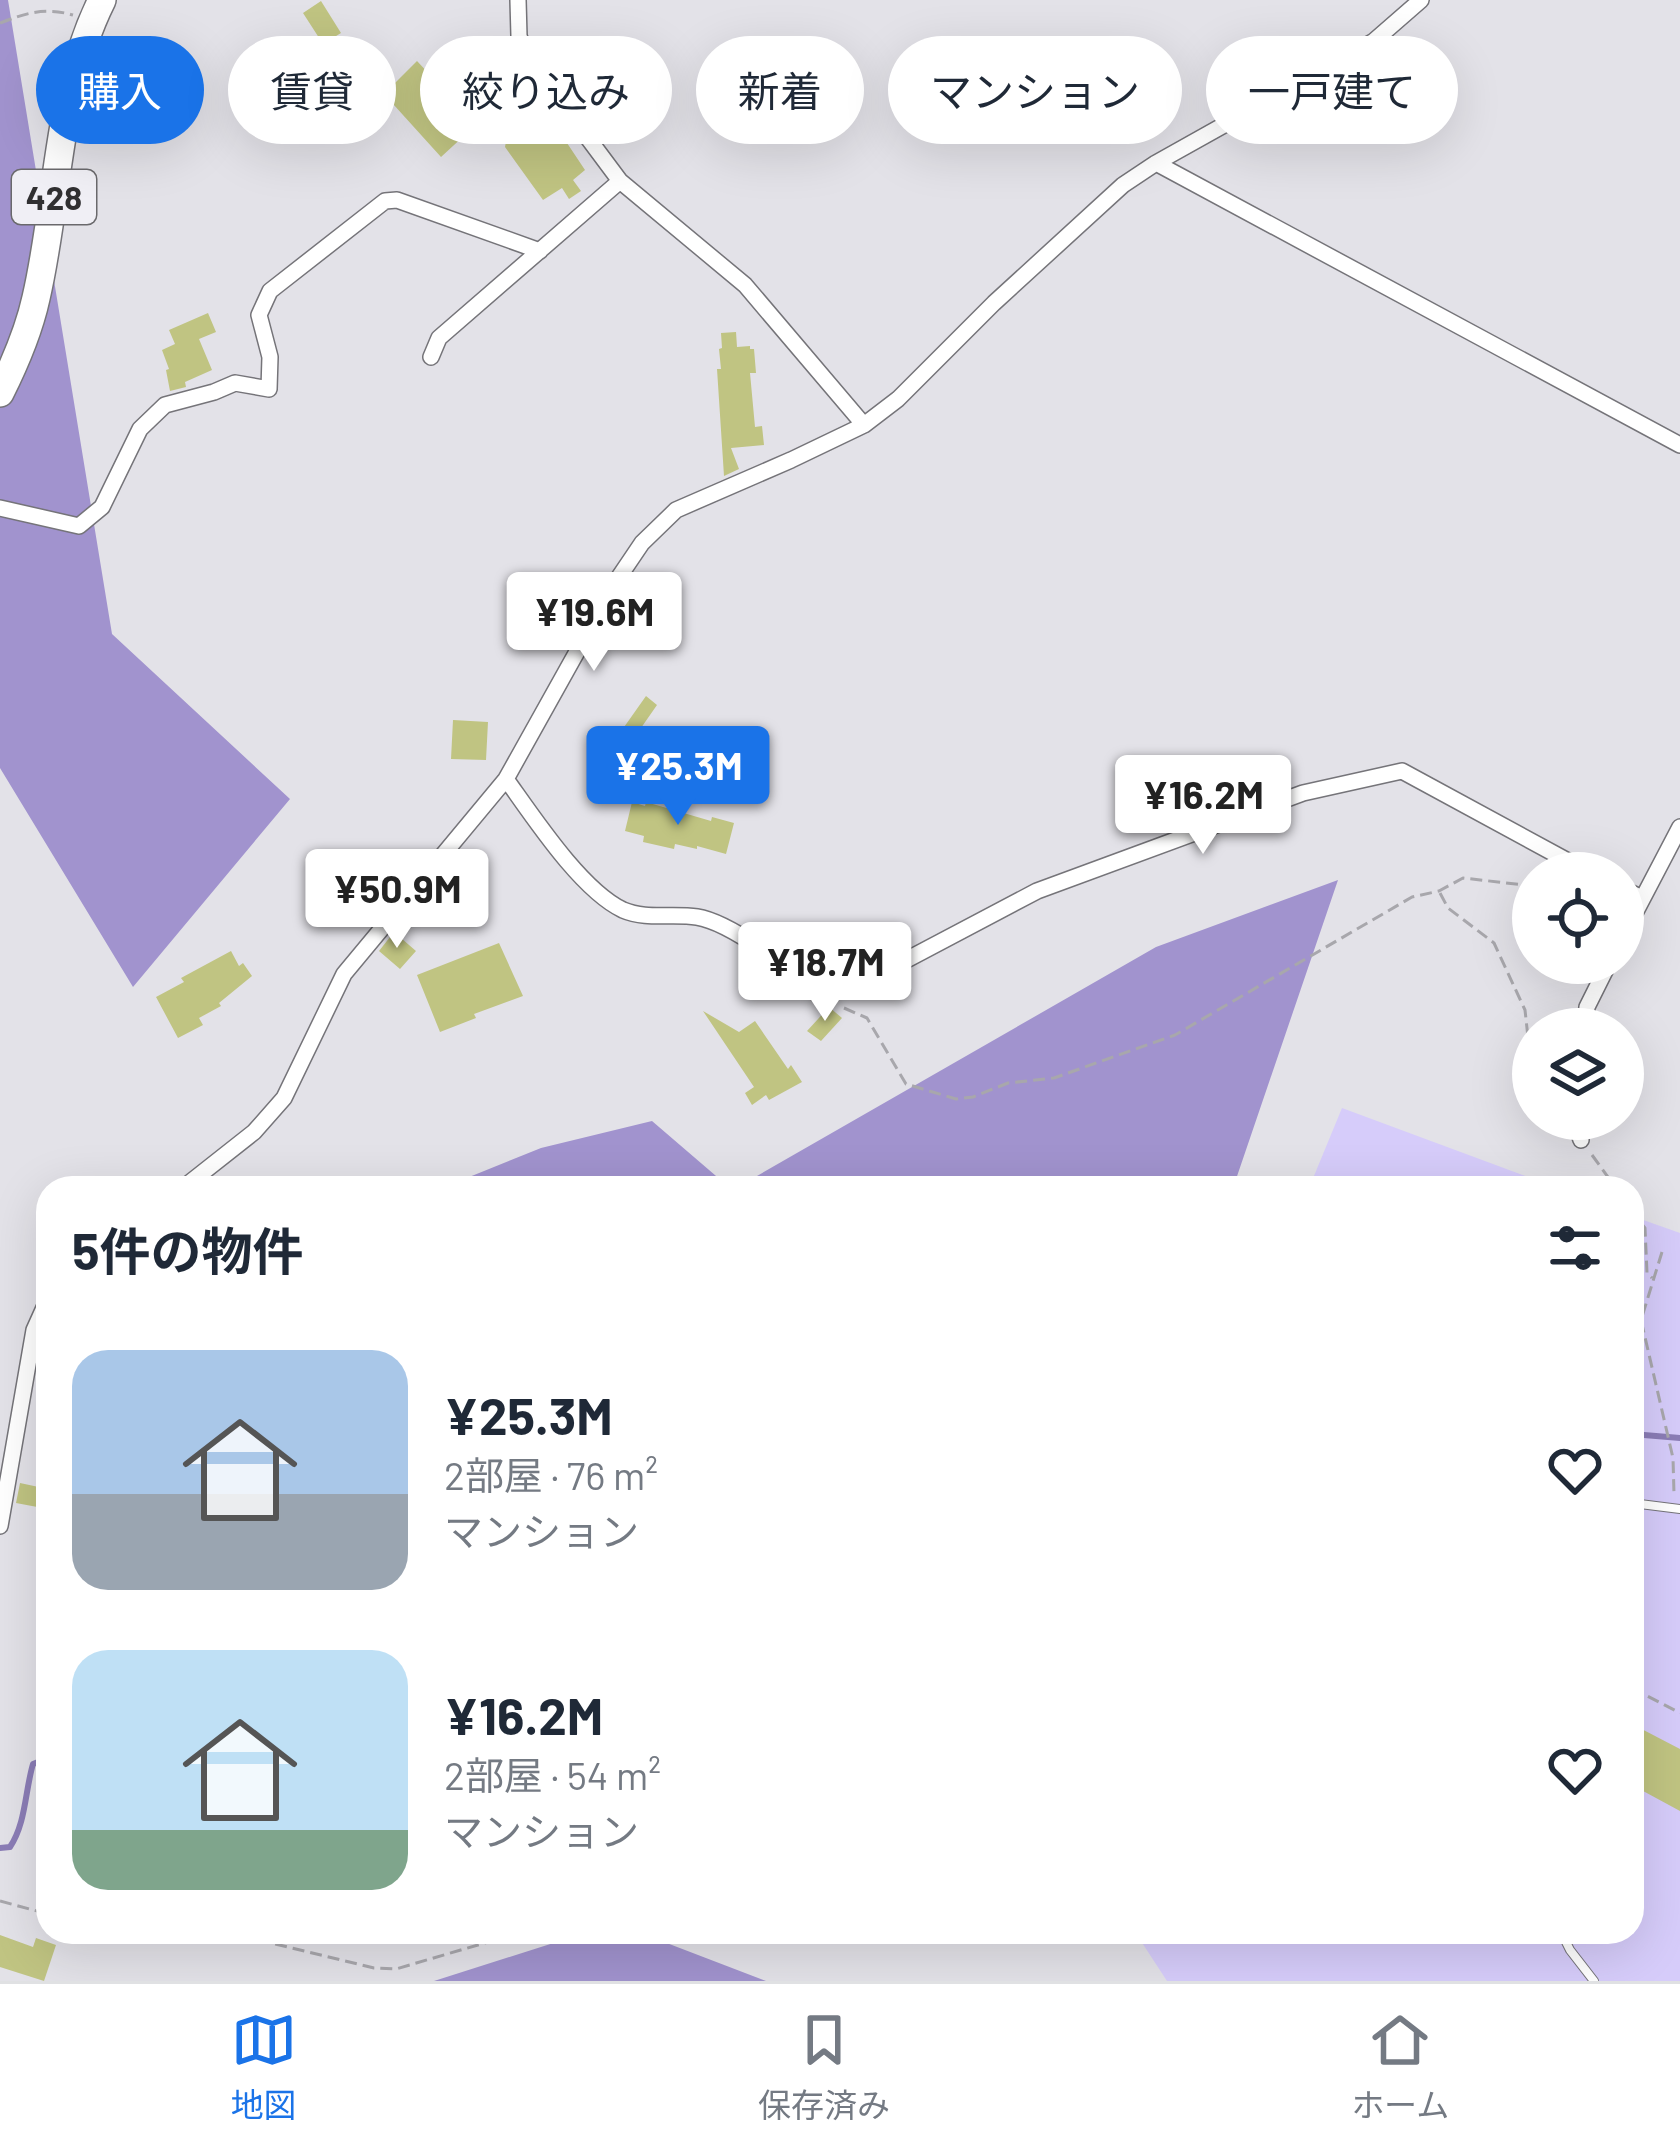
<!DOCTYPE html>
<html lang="ja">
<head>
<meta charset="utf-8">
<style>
	:root { --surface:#fff; --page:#f6f6f7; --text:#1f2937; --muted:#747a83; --line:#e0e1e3; --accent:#1a73e8 }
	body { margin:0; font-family:Barlow,"Noto Sans JP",sans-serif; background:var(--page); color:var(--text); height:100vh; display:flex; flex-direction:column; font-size:45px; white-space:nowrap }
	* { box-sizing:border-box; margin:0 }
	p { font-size:39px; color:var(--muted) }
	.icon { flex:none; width:66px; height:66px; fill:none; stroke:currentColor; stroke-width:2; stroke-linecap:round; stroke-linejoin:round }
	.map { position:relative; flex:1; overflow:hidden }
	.details { position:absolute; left:36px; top:1176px; width:1608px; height:768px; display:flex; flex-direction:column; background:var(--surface); border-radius:36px; box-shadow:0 12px 48px #0002 }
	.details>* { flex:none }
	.banner { position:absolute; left:36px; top:36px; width:1608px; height:108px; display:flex; gap:24px }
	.controls { position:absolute; left:1512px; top:852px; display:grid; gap:24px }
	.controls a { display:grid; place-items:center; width:132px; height:132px; border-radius:50%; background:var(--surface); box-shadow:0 12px 48px #0002; font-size:60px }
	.price { position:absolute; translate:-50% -102px; padding:0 27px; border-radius:12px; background:#fff; color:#222; font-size:39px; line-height:78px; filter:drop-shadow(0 3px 6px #0008) }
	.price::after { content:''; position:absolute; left:50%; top:72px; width:36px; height:27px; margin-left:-18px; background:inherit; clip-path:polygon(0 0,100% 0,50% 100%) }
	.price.selected { background:var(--accent); color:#fff }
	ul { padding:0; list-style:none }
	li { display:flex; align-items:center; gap:36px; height:300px; padding:0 36px }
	li span { display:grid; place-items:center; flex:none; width:336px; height:240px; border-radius:36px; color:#555 }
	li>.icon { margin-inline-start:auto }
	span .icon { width:144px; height:144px; fill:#fffc; stroke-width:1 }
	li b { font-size:51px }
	h2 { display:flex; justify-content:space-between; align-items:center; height:144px; padding:0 36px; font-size:51px }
	.pill { padding:0 42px; border-radius:54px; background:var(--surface); box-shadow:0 12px 48px #0002; font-size:42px; line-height:108px }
	.pill.selected { background:var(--accent); color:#fff }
	.tabs { display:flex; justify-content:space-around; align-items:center; height:168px; border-top:3px solid var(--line); background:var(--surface); font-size:33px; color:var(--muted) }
	.tabs a { display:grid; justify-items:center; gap:6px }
	.tabs .selected { color:var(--accent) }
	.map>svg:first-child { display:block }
	.green { fill:#d6ccfa }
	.forest { fill:#a193ce }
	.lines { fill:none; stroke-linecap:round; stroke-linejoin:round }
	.stream { stroke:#8b7db6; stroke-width:6 }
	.building { fill:#c0c482 }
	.lane-casing { stroke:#757479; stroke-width:10 }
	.street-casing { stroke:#757479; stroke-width:18 }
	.highway-casing { stroke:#757479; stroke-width:30 }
	.path { stroke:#a8a7ac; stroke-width:3; stroke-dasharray:12 6; stroke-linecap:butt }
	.lane { stroke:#fff; stroke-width:8 }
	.street { stroke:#fff; stroke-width:15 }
	.highway { stroke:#fff; stroke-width:27 }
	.labels { text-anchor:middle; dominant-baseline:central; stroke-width:12; stroke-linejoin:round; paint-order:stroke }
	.shield { fill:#f0eff5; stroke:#6a696c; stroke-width:3 }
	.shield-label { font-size:33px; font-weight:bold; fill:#302f31 }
</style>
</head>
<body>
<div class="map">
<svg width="1680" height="1981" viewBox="0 0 1680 1981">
	<rect width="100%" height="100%" fill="#e3e2e8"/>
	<path class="green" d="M 1342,1108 L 1558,1188 L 1309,1188 Z
		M 1632,1216 L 1680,1233 L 1680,1981 L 1167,1981 L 1135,1932 L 1632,1932 Z"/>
	<path class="forest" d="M 0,0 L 8,0 L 112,634 L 290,799 L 133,987 L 0,768 Z
		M 1338,880 L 1233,1188 L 736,1188 L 1156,947 Z
		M 652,1121 L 730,1188 L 442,1188 L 541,1148 Z
		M 588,1932 L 638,1932 L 766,1981 L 434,1981 Z"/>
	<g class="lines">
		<path class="stream" d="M 1632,1434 L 1680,1438
			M 0,1848 L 10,1847 C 26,1823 25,1791 33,1764 L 48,1758"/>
	</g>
	<path class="building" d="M 321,1 L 341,33 L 323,44 L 303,13 Z
		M 112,52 L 127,53 L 125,79 L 104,78 L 105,60 L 111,60 Z
		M 477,53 L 509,53 L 517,95 L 533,85 L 541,95 L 527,108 L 545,132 L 555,125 L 585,170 L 573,180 L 581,191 L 569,199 L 562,188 L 543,200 L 505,147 L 513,102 L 480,63 Z
		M 417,61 L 432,77 L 421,88 L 466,134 L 441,157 L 384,94 Z
		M 1413,66 L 1443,75 L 1439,88 L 1410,79 Z
		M 100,79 L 113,80 L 112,106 L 98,106 Z
		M 208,313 L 216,332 L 199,339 L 212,370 L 185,382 L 186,387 L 170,391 L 166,370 L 169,369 L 162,350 L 175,344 L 169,330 Z
		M 736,332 L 737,347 L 750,346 L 750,349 L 754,349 L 756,373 L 750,373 L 755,427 L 762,426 L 764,445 L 731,448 L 739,469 L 724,476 L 717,369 L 721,369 L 719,349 L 722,348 L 721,333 Z
		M 646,696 L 657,705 L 634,738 L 622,730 Z
		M 453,720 L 488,722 L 486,760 L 451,759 Z
		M 632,802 L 645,806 L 646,802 L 711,821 L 712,817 L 734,823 L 726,854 L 697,846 L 697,849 L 675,844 L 674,849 L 643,842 L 644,836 L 625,831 Z
		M 394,932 L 416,951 L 400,969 L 379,951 Z
		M 499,943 L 523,996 L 474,1014 L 476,1018 L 440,1032 L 417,975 Z
		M 231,951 L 239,966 L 243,963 L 252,976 L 219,1003 L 221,1006 L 199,1018 L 203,1025 L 178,1038 L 156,997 L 184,982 L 181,978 Z
		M 829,1007 L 842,1018 L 821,1041 L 807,1031 Z
		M 703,1011 L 739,1032 L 755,1021 L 788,1069 L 791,1065 L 802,1082 L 769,1100 L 766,1095 L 752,1105 L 745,1093 L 754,1087 Z
		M 20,1483 L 48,1489 L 48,1509 L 16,1503 Z
		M 1632,1724 L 1680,1749 L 1680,1811 L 1632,1785 Z
		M 0,1935 L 33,1947 L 36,1938 L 56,1945 L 44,1981 L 0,1967 Z"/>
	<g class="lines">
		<g class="lane-casing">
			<path id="lane" d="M 1632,1503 L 1680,1509
				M 1561,1932 L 1570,1950 L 1594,1981"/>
		</g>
		<g class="street-casing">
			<path id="street" d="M 518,0 L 519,36 L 526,55 L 620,181 L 745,285 L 864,425
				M 1156,163 L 1680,445
				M 431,357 L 439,338 L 620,181
				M 0,508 L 79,526 L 102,507 L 140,429 L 165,405 L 214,392 L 235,383 L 269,389 L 270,357 L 259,315 L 270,291 L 385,201 L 397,200 L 540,251
				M 506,779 C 534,818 581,890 623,910 C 646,920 673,913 697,917 C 730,922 797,972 820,997 L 874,977 L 1037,891 L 1303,793 L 1402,771 L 1590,873
				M 1623,889 L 1642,898
				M 1623,936 L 1680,827
				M 1585,1029 L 1587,1007 L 1609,963
				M 1574,1119 L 1581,1140
				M 183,1188 L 254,1132 L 284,1098 L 344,974 L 506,779 L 617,580 L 642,543 L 676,510 L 791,460 L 864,425 L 898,399 L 994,303 L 1123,185 L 1156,163 L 1374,41 L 1421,0
				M 0,1526 L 34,1330 L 48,1299"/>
		</g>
		<g class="highway-casing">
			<path id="highway" d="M 0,393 C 15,363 29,330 36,298 C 59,199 56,92 102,0"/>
		</g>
		<path class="path" d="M 0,23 C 26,13 45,7 73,15
			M 1440,893 L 1448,908 L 1494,943 L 1525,1010 L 1533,1083
			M 844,1008 L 867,1018 L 906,1084 L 956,1099 L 973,1097 L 1008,1083 L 1054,1078 L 1175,1035 L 1412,897 L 1439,891 L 1463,878 L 1533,886
			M 1547,1119 L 1557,1128
			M 1592,1155 L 1616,1188
			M 1632,1211 L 1645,1228 L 1647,1273 L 1652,1278
			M 1662,1252 L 1641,1320 L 1673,1458 L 1674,1494
			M 1632,1673 L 1632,1675
			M 1632,1688 L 1680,1713
			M 0,1901 L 48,1914
			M 168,1932 L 259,1940 L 374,1968 L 396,1969 L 522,1932"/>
		<use href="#lane" class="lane"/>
		<use href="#street" class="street"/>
		<use href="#highway" class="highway"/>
	</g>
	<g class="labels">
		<rect class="shield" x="12" y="170" width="84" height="54" rx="9"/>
		<g class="shield-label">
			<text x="54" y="197">428</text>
		</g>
	</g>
</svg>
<div class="controls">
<a><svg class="icon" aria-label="locate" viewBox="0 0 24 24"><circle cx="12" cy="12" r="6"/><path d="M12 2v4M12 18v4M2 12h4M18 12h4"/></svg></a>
<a><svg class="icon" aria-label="layers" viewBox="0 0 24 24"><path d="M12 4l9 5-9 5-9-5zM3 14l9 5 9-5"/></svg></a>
</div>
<b class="price" style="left:594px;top:674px">¥19.6M</b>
<b class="price selected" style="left:678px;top:828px">¥25.3M</b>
<b class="price" style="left:1203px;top:857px">¥16.2M</b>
<b class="price" style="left:397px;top:951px">¥50.9M</b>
<b class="price" style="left:825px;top:1024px">¥18.7M</b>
<div class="banner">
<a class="pill selected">購入</a>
<a class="pill">賃貸</a>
<a class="pill">絞り込み</a>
<a class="pill">新着</a>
<a class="pill">マンション</a>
<a class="pill">一戸建て</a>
</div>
<section class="details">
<h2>5件の物件<svg class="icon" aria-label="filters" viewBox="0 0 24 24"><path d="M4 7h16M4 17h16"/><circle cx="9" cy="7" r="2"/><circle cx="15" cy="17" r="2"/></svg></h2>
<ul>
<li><span style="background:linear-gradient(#a9c7e8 60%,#9aa5b1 0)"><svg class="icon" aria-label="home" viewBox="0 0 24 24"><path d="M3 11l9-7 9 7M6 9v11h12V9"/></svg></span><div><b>¥25.3M</b><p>2部屋 · 76 m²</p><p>マンション</p></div><svg class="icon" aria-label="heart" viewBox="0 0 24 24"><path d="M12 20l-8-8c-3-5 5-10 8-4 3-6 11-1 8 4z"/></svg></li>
<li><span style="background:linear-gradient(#bfe0f5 75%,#7fa58c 0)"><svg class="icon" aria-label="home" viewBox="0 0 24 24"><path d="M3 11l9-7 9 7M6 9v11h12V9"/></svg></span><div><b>¥16.2M</b><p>2部屋 · 54 m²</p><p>マンション</p></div><svg class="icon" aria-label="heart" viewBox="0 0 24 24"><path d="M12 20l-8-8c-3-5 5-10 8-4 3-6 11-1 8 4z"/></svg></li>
</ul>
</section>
</div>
<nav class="tabs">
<a class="selected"><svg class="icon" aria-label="map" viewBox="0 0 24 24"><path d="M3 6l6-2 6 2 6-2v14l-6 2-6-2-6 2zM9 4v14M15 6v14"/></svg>地図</a>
<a><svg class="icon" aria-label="saved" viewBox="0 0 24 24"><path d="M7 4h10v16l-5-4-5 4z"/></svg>保存済み</a>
<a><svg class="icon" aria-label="home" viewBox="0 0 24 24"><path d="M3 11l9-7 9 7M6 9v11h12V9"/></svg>ホーム</a>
</nav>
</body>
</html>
